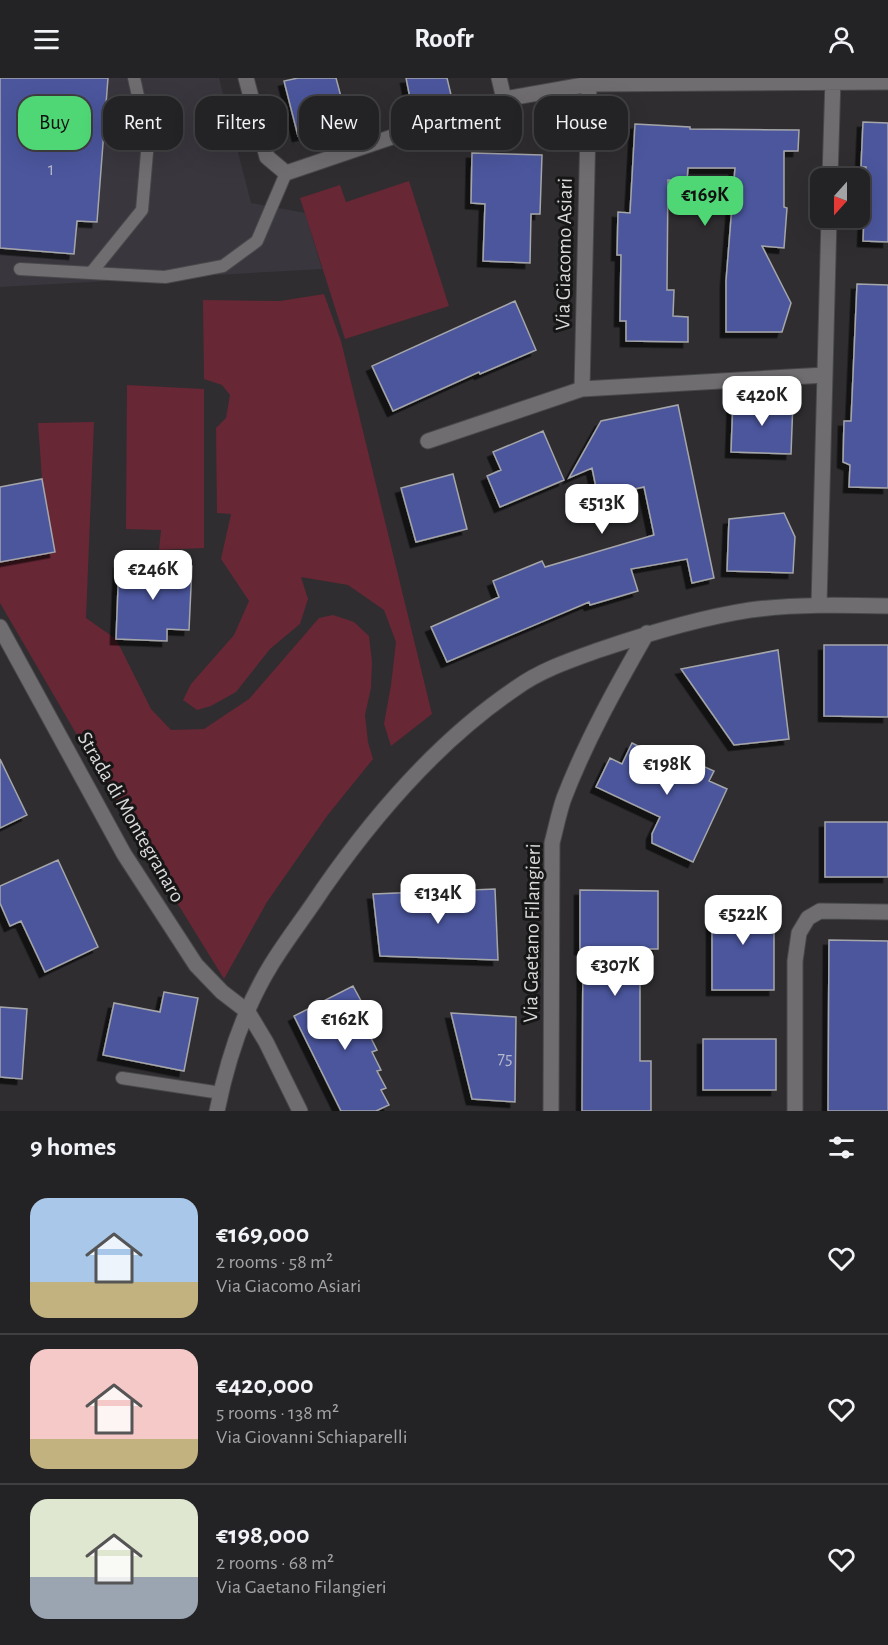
<!DOCTYPE html>
<html lang="en">
<head>
<meta charset="utf-8">
<style>
	:root { --surface:#232224; --page:#2f2f31; --text:#f1f3f6; --muted:#a3a4a6; --line:#403f41; --accent:#4fd675 }
	body { margin:0; font-family:"Alegreya Sans",sans-serif; background:var(--page); color:var(--text); height:100vh; display:flex; flex-direction:column; font-size:22px; white-space:nowrap }
	* { box-sizing:border-box; margin:0 }
	p { font-size:20px; color:var(--muted) }
	.icon { flex:none; width:33px; height:33px; fill:none; stroke:currentColor; stroke-width:2; stroke-linecap:round; stroke-linejoin:round }
	.map { position:relative; height:1033px; overflow:hidden }
	.panel { display:flex; flex-direction:column; background:var(--surface); flex:1 }
	.panel>* { flex:none }
	.banner { position:absolute; left:18px; top:18px; width:852px; height:54px; display:flex; gap:12px }
	.needle { width:39px; rotate:201deg }
	.buttons { position:absolute; left:810px; top:90px; display:grid; gap:12px }
	.buttons a { display:grid; place-items:center; width:60px; height:60px; border-radius:12px; background:var(--surface); box-shadow:0 6px 24px #0002,0 0 0 2px var(--line); font-size:30px }
	.price { position:absolute; translate:-50% -51px; padding:0 14px; border-radius:12px; background:#fff; color:#222; font-size:20px; line-height:39px; filter:drop-shadow(0 2px 3px #0008) }
	.price::after { content:''; position:absolute; left:50%; top:36px; width:18px; height:14px; margin-left:-9px; background:inherit; clip-path:polygon(0 0,100% 0,50% 100%) }
	.price.selected { background:var(--accent); color:#111 }
	ul { padding:0; list-style:none }
	li { display:flex; align-items:center; gap:18px; height:150px; padding:0 30px }
	li+li { border-top:2px solid var(--line) }
	li span { display:grid; place-items:center; flex:none; width:168px; height:120px; border-radius:18px; color:#555 }
	li>.icon { margin-inline-start:auto }
	span .icon { width:72px; height:72px; fill:#fffc; stroke-width:1 }
	li b { font-size:26px }
	h2 { display:flex; justify-content:space-between; align-items:center; height:72px; padding:0 30px; font-size:26px }
	.pill { padding:0 21px; border-radius:18px; background:var(--surface); box-shadow:0 6px 24px #0002,0 0 0 2px var(--line); font-size:21px; line-height:54px }
	.pill.selected { background:var(--accent); color:#111 }
	header { display:flex; justify-content:space-between; align-items:center; height:78px; padding:0 30px; background:var(--surface); font-size:27px; font-weight:600 }
	.map>svg:first-child { display:block }
	.built { fill:#39363e }
	.green { fill:#672735 }
	.building { fill:#4c569d; stroke:#a5a6a9; stroke-width:1.5; filter:url(#shadow) }
	.lines { fill:none; stroke-linecap:round; stroke-linejoin:round }
	.service-casing { stroke:#49484a; stroke-width:14 }
	.minor-casing { stroke:#49484a; stroke-width:17 }
	.service { stroke:#6f6d70; stroke-width:12 }
	.minor { stroke:#6f6d70; stroke-width:15 }
	.labels { text-anchor:middle; dominant-baseline:central; stroke-width:6; stroke-linejoin:round; paint-order:stroke }
	.number-label { font-size:18px; fill:#b6b8cb }
	.street-label { font-size:21px; fill:#d9d8da; stroke:#161617 }
</style>
</head>
<body>
<header><svg class="icon" aria-label="menu" viewBox="0 0 24 24"><path d="M4 6h16M4 12h16M4 18h16"/></svg>Roofr<svg class="icon" aria-label="person" viewBox="0 0 24 24"><circle cx="12" cy="8" r="4"/><path d="M4 21q1-7 8-7t8 7"/></svg></header>
<div class="map">
<svg width="888" height="1033" viewBox="0 0 888 1033">
	<defs>
		<filter id="shadow"><feDropShadow dx="-5.5" dy="5.5" stdDeviation="0" flood-color="#0009"/></filter>
	</defs>
	<rect width="100%" height="100%" fill="#2f2d30"/>
	<path class="built" d="M 0,0 L 219,0 L 251,125 L 305,135 L 322,191 L 0,209 Z"/>
	<path class="green" d="M 409,103 L 449,228 L 345,261 L 300,120 L 340,107 L 346,124 Z
		M 324,216 L 341,263 L 432,636 L 391,668 L 384,646 L 391,607 L 396,564 L 384,532 L 348,507 L 301,499 L 308,521 L 300,546 L 270,571 L 236,614 L 211,628 L 197,632 L 183,622 L 191,606 L 234,557 L 249,523 L 221,481 L 231,436 L 217,435 L 216,350 L 226,340 L 230,317 L 222,307 L 204,301 L 203,222 L 280,223 Z
		M 127,307 L 204,311 L 204,470 L 159,472 L 161,452 L 126,451 Z
		M 94,344 L 86,540 L 116,561 L 151,631 L 171,652 L 204,651 L 249,621 L 319,540 L 333,537 L 354,544 L 369,558 L 372,584 L 371,610 L 365,637 L 368,664 L 373,681 L 327,738 L 267,824 L 224,901 L 136,758 L 0,525 L 0,474 L 2,484 L 55,474 L 42,401 L 38,345 Z"/>
	<path class="building" d="M 0,0 L 108,0 L 97,144 L 77,143 L 74,176 L 0,170 Z
		M 298,0 L 336,0 L 348,45 L 298,58 L 284,3 Z
		M 406,0 L 447,0 L 452,21 L 412,30 Z
		M 863,44 L 888,45 L 888,164 L 863,163 L 866,89 L 861,89 Z
		M 635,46 L 690,49 L 690,51 L 799,52 L 798,73 L 784,73 L 784,129 L 787,130 L 784,170 L 762,168 L 791,225 L 782,254 L 726,254 L 726,203 L 735,90 L 688,90 L 687,103 L 668,102 L 667,212 L 674,212 L 673,238 L 688,239 L 688,264 L 626,263 L 626,243 L 620,243 L 621,177 L 617,177 L 618,134 L 630,135 Z
		M 472,75 L 542,77 L 540,136 L 531,136 L 530,185 L 483,183 L 485,126 L 471,125 Z
		M 857,206 L 888,207 L 888,410 L 849,409 L 850,387 L 843,384 L 844,343 L 851,343 Z
		M 515,223 L 536,272 L 480,296 L 479,294 L 393,333 L 372,288 Z
		M 733,321 L 793,323 L 791,376 L 731,374 Z
		M 678,327 L 714,500 L 692,505 L 687,481 L 631,491 L 638,513 L 590,527 L 589,524 L 447,584 L 431,549 L 499,519 L 493,503 L 542,483 L 545,489 L 654,457 L 644,409 L 598,419 L 592,390 L 569,400 L 601,343 Z
		M 543,353 L 564,402 L 500,429 L 487,398 L 501,392 L 493,374 Z
		M 453,396 L 467,451 L 416,464 L 401,410 Z
		M 42,401 L 55,474 L 0,484 L 0,409 Z
		M 784,435 L 795,459 L 793,495 L 727,493 L 729,441 Z
		M 119,485 L 192,488 L 189,552 L 167,551 L 167,563 L 116,561 Z
		M 824,567 L 888,567 L 888,639 L 824,638 Z
		M 778,572 L 789,661 L 734,667 L 681,591 Z
		M 632,665 L 668,683 L 672,674 L 714,693 L 709,703 L 727,711 L 693,784 L 652,765 L 652,756 L 660,739 L 596,709 L 610,680 L 622,686 Z
		M 0,681 L 27,737 L 0,750 Z
		M 825,744 L 888,744 L 888,799 L 825,799 Z
		M 58,782 L 98,869 L 45,894 L 21,843 L 10,848 L 0,825 L 0,808 Z
		M 495,811 L 498,882 L 380,878 L 373,816 Z
		M 580,812 L 658,813 L 658,871 L 640,871 L 640,983 L 651,983 L 651,1033 L 582,1033 L 583,871 L 580,871 Z
		M 774,824 L 774,912 L 712,912 L 712,825 Z
		M 829,862 L 888,863 L 888,1033 L 828,1033 Z
		M 353,908 L 366,932 L 362,934 L 371,952 L 368,954 L 377,972 L 372,974 L 381,992 L 377,993 L 386,1010 L 381,1012 L 389,1027 L 376,1033 L 341,1033 L 294,938 Z
		M 164,914 L 198,920 L 184,993 L 103,977 L 114,925 L 160,934 Z
		M 0,929 L 27,931 L 22,1001 L 0,999 Z
		M 451,935 L 516,939 L 515,1024 L 472,1021 Z
		M 703,961 L 776,961 L 776,1012 L 703,1012 Z"/>
	<g class="lines">
		<g class="service-casing">
			<path id="service" d="M 20,191 L 91,195 L 142,132 L 148,63 L 134,0
				M 91,195 L 165,199 L 223,188 L 257,163 L 286,95
				M 122,1000 L 221,1015"/>
		</g>
		<g class="minor-casing">
			<path id="minor" d="M 246,0 L 267,79 L 286,95 L 504,21 L 589,6 L 888,4
				M 499,0 L 504,21
				M 830,100 L 833,0
				M 582,311 L 589,6
				M 428,363 L 582,311 L 825,297
				M 819,527 L 829,140
				M 0,549 L 124,776 L 196,887 L 222,914 L 248,934 L 266,964 L 300,1033
				M 217,1033 C 227,983 244,931 271,887 C 287,861 306,837 323,811 C 376,735 439,662 516,610 C 541,592 571,582 599,572 C 649,555 698,540 750,532 C 796,526 842,527 888,528
				M 551,1033 L 552,765 C 556,750 559,734 564,720 C 586,663 616,609 647,555
				M 795,1033 L 795,883 L 799,855 L 808,840 L 820,833 L 888,834"/>
		</g>
		<use href="#service" class="service"/>
		<use href="#minor" class="minor"/>
	</g>
	<g class="labels">
		<g class="number-label">
			<text x="51" y="92">1</text>
			<text x="505" y="981">75</text>
		</g>
		<g class="street-label">
			<text transform="translate(564 176) rotate(-89)">Via Giacomo Asiari</text>
			<text transform="translate(131 739) rotate(60)">Strada di Montegranaro</text>
			<text transform="translate(532 855) rotate(-89)">Via Gaetano Filangieri</text>
		</g>
	</g>
</svg>
<div class="buttons">
<a><svg class="needle" viewBox="-14 -14 28 28"><path d="M0-13l5 13h-10z" fill="#e53935"/><path d="M0 13l5-13h-10z" fill="#a3a4a6"/></svg></a>
</div>
<b class="price selected" style="left:705px;top:149px">€169K</b>
<b class="price" style="left:762px;top:349px">€420K</b>
<b class="price" style="left:602px;top:457px">€513K</b>
<b class="price" style="left:153px;top:523px">€246K</b>
<b class="price" style="left:667px;top:718px">€198K</b>
<b class="price" style="left:438px;top:847px">€134K</b>
<b class="price" style="left:743px;top:868px">€522K</b>
<b class="price" style="left:615px;top:919px">€307K</b>
<b class="price" style="left:345px;top:973px">€162K</b>
<div class="banner">
<a class="pill selected">Buy</a>
<a class="pill">Rent</a>
<a class="pill">Filters</a>
<a class="pill">New</a>
<a class="pill">Apartment</a>
<a class="pill">House</a>
</div>
</div>
<section class="panel">
<h2>9 homes<svg class="icon" aria-label="filters" viewBox="0 0 24 24"><path d="M4 7h16M4 17h16"/><circle cx="9" cy="7" r="2"/><circle cx="15" cy="17" r="2"/></svg></h2>
<ul>
<li><span style="background:linear-gradient(#a9c7e8 70%,#c2b280 0)"><svg class="icon" aria-label="home" viewBox="0 0 24 24"><path d="M3 11l9-7 9 7M6 9v11h12V9"/></svg></span><div><b>€169,000</b><p>2 rooms · 58 m²</p><p>Via Giacomo Asiari</p></div><svg class="icon" aria-label="heart" viewBox="0 0 24 24"><path d="M12 20l-8-8c-3-5 5-10 8-4 3-6 11-1 8 4z"/></svg></li>
<li><span style="background:linear-gradient(#f6c9c9 75%,#c2b280 0)"><svg class="icon" aria-label="home" viewBox="0 0 24 24"><path d="M3 11l9-7 9 7M6 9v11h12V9"/></svg></span><div><b>€420,000</b><p>5 rooms · 138 m²</p><p>Via Giovanni Schiaparelli</p></div><svg class="icon" aria-label="heart" viewBox="0 0 24 24"><path d="M12 20l-8-8c-3-5 5-10 8-4 3-6 11-1 8 4z"/></svg></li>
<li><span style="background:linear-gradient(#dfe7d0 65%,#9aa5b1 0)"><svg class="icon" aria-label="home" viewBox="0 0 24 24"><path d="M3 11l9-7 9 7M6 9v11h12V9"/></svg></span><div><b>€198,000</b><p>2 rooms · 68 m²</p><p>Via Gaetano Filangieri</p></div><svg class="icon" aria-label="heart" viewBox="0 0 24 24"><path d="M12 20l-8-8c-3-5 5-10 8-4 3-6 11-1 8 4z"/></svg></li>
</ul>
</section>
</body>
</html>
